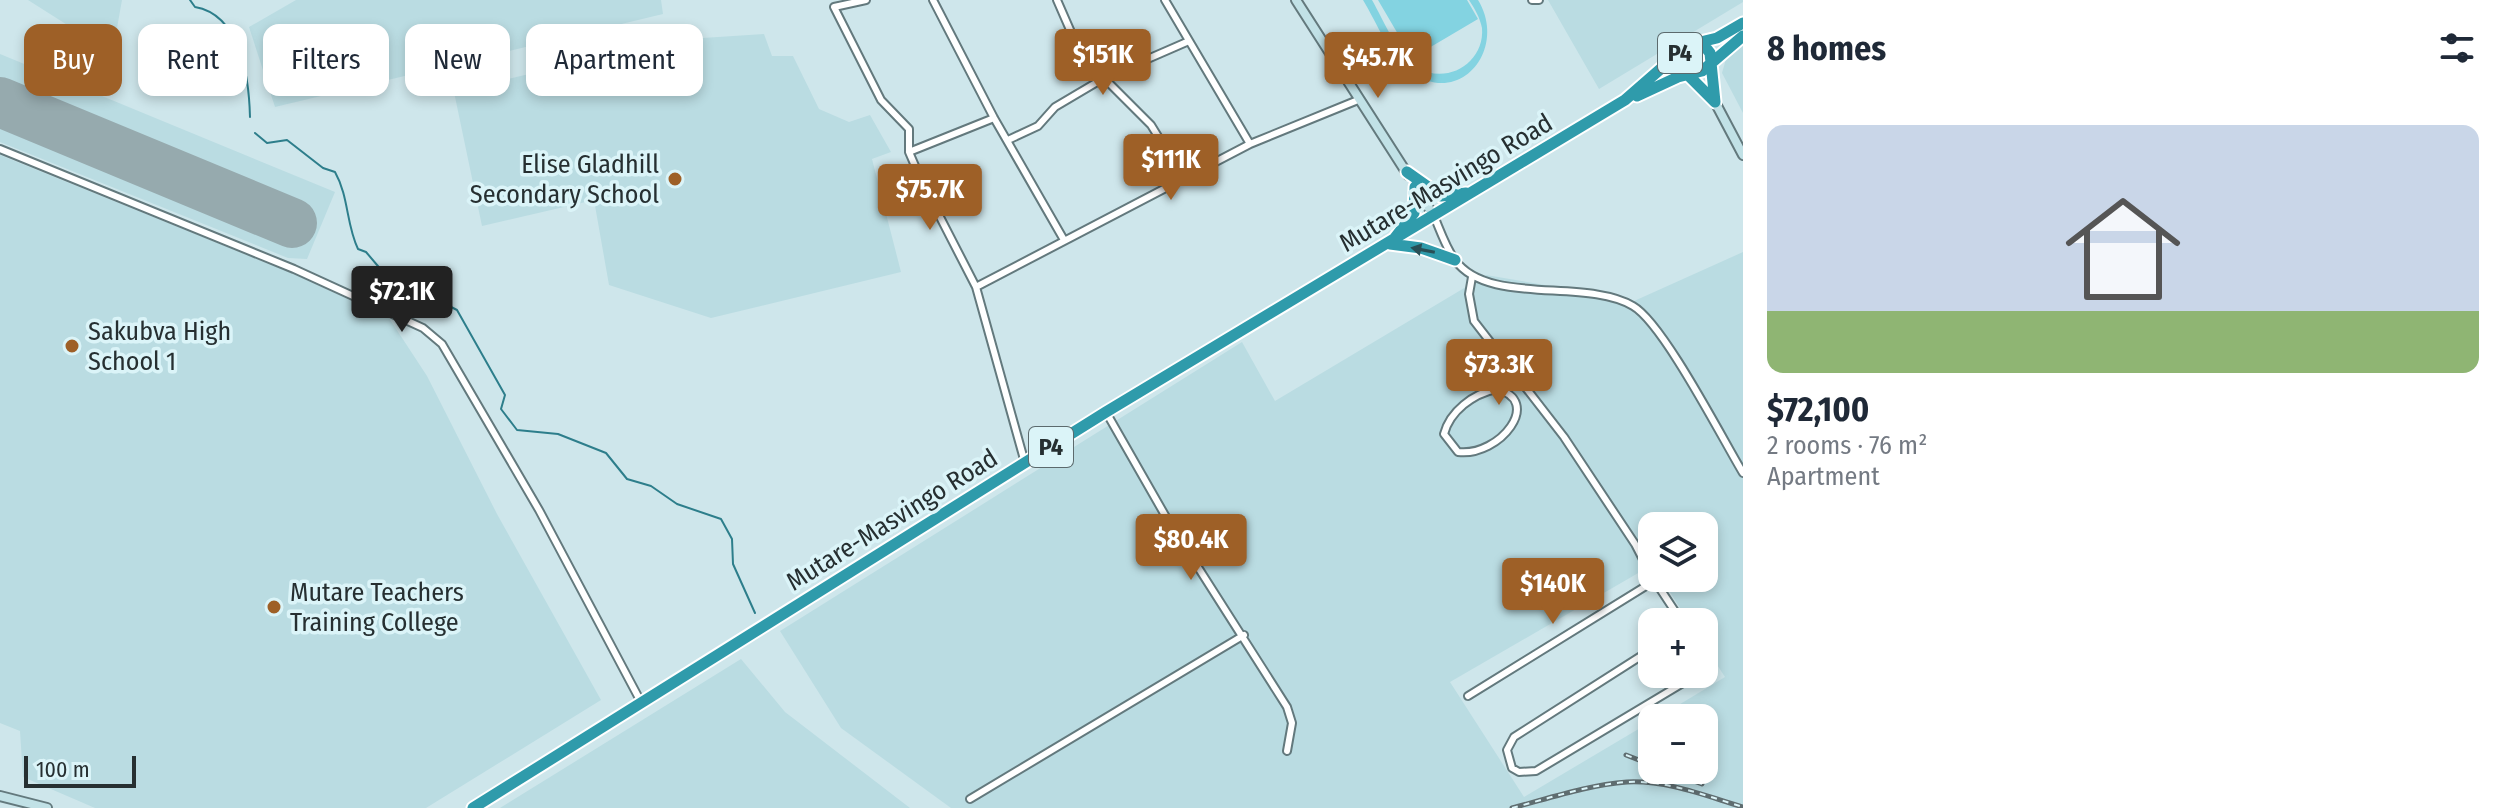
<!DOCTYPE html>
<html lang="en">
<head>
<meta charset="utf-8">
<style>
	:root { --surface:#fff; --page:#f2f2f3; --text:#1f2937; --muted:#747a83; --line:#e0e1e3; --accent:#9e6027 }
	body { margin:0; font-family:"Fira Sans Condensed",sans-serif; background:var(--page); color:var(--text); height:100vh; display:flex; flex-direction:column; font-size:30px; white-space:nowrap }
	* { box-sizing:border-box; margin:0 }
	p { font-size:26px; color:var(--muted) }
	.icon { flex:none; width:44px; height:44px; fill:none; stroke:currentColor; stroke-width:2; stroke-linecap:round; stroke-linejoin:round }
	.map { position:relative; flex:1; overflow:hidden }
	.drawer { display:flex; flex-direction:column; background:var(--surface); width:760px }
	.drawer>* { flex:none }
	.top-card { position:absolute; left:24px; top:24px; width:760px; height:72px; display:flex; gap:16px }
	.buttons { position:absolute; left:1638px; top:512px; display:grid; gap:16px }
	.buttons a { display:grid; place-items:center; width:80px; height:80px; border-radius:16px; background:var(--surface); box-shadow:0 4px 12px #0003; font-size:40px }
	.scale { position:absolute; left:24px; bottom:20px; width:112px; box-sizing:border-box; padding-left:8px; border:4px solid #262f31; border-top:0; font-size:22px; line-height:28px; white-space:nowrap; color:#262f31; -webkit-text-stroke:6px #dbf4f8; paint-order:stroke }
	.price { position:absolute; translate:-50% -68px; padding:0 18px; border-radius:8px; background:var(--accent); color:#fff; font-size:26px; line-height:52px; filter:drop-shadow(0 2px 4px #0008) }
	.price::after { content:''; position:absolute; left:50%; top:48px; width:24px; height:18px; margin-left:-12px; background:inherit; clip-path:polygon(0 0,100% 0,50% 100%) }
	.price.current { background:#222; color:#fff }
	ul { padding:0; list-style:none }
	li { display:grid; align-content:center; gap:16px; height:424px; padding:0 24px }
	li+li { border-top:2px solid var(--line) }
	li span { display:grid; place-items:center; height:248px; border-radius:16px; color:#555 }
	li>.icon { margin-inline-start:auto }
	span .icon { width:144px; height:144px; fill:#fffc; stroke-width:1 }
	li b { font-size:34px }
	h2 { display:flex; justify-content:space-between; align-items:center; height:96px; padding:0 24px; font-size:34px }
	.tag { padding:0 28px; border-radius:16px; background:var(--surface); box-shadow:0 4px 12px #0003; font-size:28px; line-height:72px }
	.tag.current { background:var(--accent); color:#fff }
	main { display:flex; flex:1; min-height:0 }
	.map>svg:first-child { display:block }
	.built { fill:#badce2; fill-rule:evenodd }
	.green { fill:#83d3e1 }
	.lines { fill:none; stroke-linecap:round; stroke-linejoin:round }
	.stream { stroke:#2d7e8b; stroke-width:2 }
	.runway { stroke:#96aaae; stroke-width:50 }
	.street-casing { stroke:#63797d; stroke-width:10 }
	.secondary-casing { stroke:#63797d; stroke-width:12 }
	.highway-casing { stroke:#fff; stroke-width:15 }
	.street { stroke:#fff; stroke-width:6 }
	.secondary { stroke:#c1e1e6; stroke-width:8 }
	.highway { stroke:#2f9bab; stroke-width:11 }
	.rail-casing { stroke:#5f6d70; stroke-width:5 }
	.rail { stroke:#dbf4f8; stroke-width:2; stroke-dasharray:6; stroke-linecap:butt }
	.oneway { fill:#294f56 }
	.poi-dot { fill:#9e6027; stroke:#dbf4f8; stroke-width:3 }
	.labels { text-anchor:middle; dominant-baseline:central; stroke-width:7; stroke-linejoin:round; paint-order:stroke }
	.shield { fill:#dbf4f8; stroke:#5c6a6d; stroke-width:2 }
	.shield-label { font-size:24px; font-weight:bold; fill:#262f31 }
	.poi-label { font-size:26px; fill:#262f31; stroke:#dbf4f8; text-anchor:start }
	.street-label { font-size:26px; fill:#262f31; stroke:#dbf4f8 }
</style>
</head>
<body>
<main>
<div class="map">
<svg width="1743" height="808" viewBox="0 0 1743 808">
	<rect width="100%" height="100%" fill="#cee6eb"/>
	<path class="built" d="M 28,0 L 122,0 L 117,28 L 102,47 Z
		M 296,0 L 661,0 L 663,14 L 275,107 L 249,27 Z
		M 1548,0 L 1743,0 L 1743,2 L 1599,89 Z
		M 764,34 L 772,56 L 793,56 L 819,109 L 849,122 L 870,115 L 891,152 L 872,159 L 901,272 L 711,318 L 609,285 L 594,200 L 482,226 L 454,92 L 672,40 Z
		M 1743,37 L 1743,113 L 1722,73 L 1730,45 Z
		M 0,54 L 335,192 L 307,259 L 288,258 L 0,142 Z
		M 0,155 L 287,271 L 389,318 L 427,376 L 497,514 L 601,700 L 426,808 L 95,808 L 23,777 L 20,731 L 0,723 Z
		M 1743,252 L 1743,808 L 951,808 L 841,728 L 780,631 L 1242,342 L 1275,401 L 1486,275 L 1598,294 L 1623,306 ZM 1652,526 L 1704,526 L 1704,578 L 1661,578 L 1689,622 L 1704,622 L 1704,645 L 1725,677 L 1657,718 L 1704,718 L 1704,770 L 1652,770 L 1652,721 L 1524,797 L 1450,682 L 1652,565 Z
		M 741,659 L 785,712 L 910,808 L 500,808 Z"/>
	<path class="green" d="M 1363,0 L 1372,0 C 1384,21 1397,54 1417,67 C 1446,86 1485,63 1482,28 C 1480,18 1475,9 1469,0 L 1478,0 C 1508,49 1460,108 1411,72 C 1390,57 1377,23 1363,0 Z
		M 1378,0 L 1467,0 L 1478,19 L 1412,58 Z"/>
	<g class="lines">
		<path class="stream" d="M 190,0 L 195,7 C 241,15 249,78 250,117
			M 255,133 L 267,143 L 287,140 L 323,168 L 335,172 C 349,197 346,224 358,249 L 366,252 L 383,272 L 457,310 L 505,395 L 501,409 L 517,430 L 558,434 L 606,453 L 627,479 L 651,486 L 677,504 L 721,519 L 732,539 L 733,564 L 755,613"/>
		<path class="runway" d="M 0,102 L 292,223"/>
		<g class="street-casing">
			<path id="street" d="M 866,0 L 834,7 L 881,100 L 909,129 L 909,152 L 922,182 L 976,287 L 1025,463
				M 933,0 L 994,118 L 1064,240
				M 1057,0 L 1081,55 L 1151,125 L 1183,177
				M 1165,0 L 1250,144
				M 1532,0 L 1539,0
				M 1008,140 L 1038,126 L 1055,107 L 1104,78 L 1189,41
				M 0,149 L 294,269 L 423,328 L 442,344 L 539,510 L 641,702
				M 909,152 L 994,118
				M 1434,216 C 1440,230 1446,248 1455,260 C 1488,306 1586,278 1633,306 C 1663,323 1722,438 1743,473
				M 1472,277 L 1469,294 L 1474,321 L 1564,437 L 1635,544 L 1652,577
				M 976,287 L 1250,144 L 1358,100
				M 1496,389 C 1544,400 1500,457 1458,452 L 1444,434 C 1450,411 1473,394 1496,389 Z
				M 1106,412 L 1166,517 L 1287,707 L 1292,723 L 1287,751
				M 1653,578 L 1682,622
				M 1652,649 L 1514,737 L 1507,750 L 1512,768 L 1519,772 L 1536,771 L 1698,674
				M 1704,654 L 1704,666
				M 1468,696 L 1654,581
				M 970,799 L 1244,635"/>
		</g>
		<g class="secondary-casing">
			<path id="secondary" d="M 1296,0 L 1408,175
				M 1715,102 L 1743,155
				M 1415,187 L 1434,216
				M 0,796 L 47,808"/>
		</g>
		<g class="highway-casing">
			<path id="highway" d="M 1703,44 L 1710,53 L 1715,102
				M 1679,54 L 1682,69 L 1715,102
				M 1637,96 L 1678,77 L 1702,71 L 1743,36
				M 1407,172 L 1441,196 L 1466,193
				M 1415,187 L 1414,213 L 1390,244 L 1421,248 L 1455,260
				M 473,808 L 1106,412 L 1625,100 L 1688,45 L 1717,38 L 1743,23"/>
		</g>
		<use href="#street" class="street"/>
		<use href="#secondary" class="secondary"/>
		<use href="#highway" class="highway"/>
		<g class="rail-casing">
			<path id="rail" d="M 1626,755 L 1652,765
				M 1664,770 L 1702,784
				M 1512,808 C 1550,798 1588,785 1627,782 C 1667,780 1706,796 1743,807"/>
		</g>
		<use href="#rail" class="rail"/>
	</g>
	<defs><path id="oneway-solid" d="M-6-.8H1V-3.2L6.5 0L1 3.2V.8H-6Z" transform="scale(2)"/></defs>
	<use class="oneway" href="#oneway-solid" transform="translate(1423 250) rotate(-169)"/>
	<g class="poi-dot">
		<circle cx="675" cy="179" r="8"/>
		<circle cx="72" cy="346" r="8"/>
		<circle cx="274" cy="607" r="8"/>
	</g>
	<g class="labels">
		<g class="shield">
			<rect x="1658" y="33" width="44" height="40" rx="6"/>
			<rect x="1029" y="427" width="44" height="40" rx="6"/>
		</g>
		<g class="shield-label">
			<text x="1680" y="53">P4</text>
			<text x="1051" y="447">P4</text>
		</g>
		<g class="poi-label">
			<text x="659" y="164" text-anchor="end">Elise Gladhill<tspan x="659" dy="30">Secondary School</tspan></text>
			<text x="88" y="331">Sakubva High<tspan x="88" dy="30">School 1</tspan></text>
			<text x="290" y="592">Mutare Teachers<tspan x="290" dy="30">Training College</tspan></text>
		</g>
		<g class="street-label">
			<text transform="translate(1446 183) rotate(-31)">Mutare-Masvingo Road</text>
			<text transform="translate(892 520) rotate(-32)">Mutare-Masvingo Road</text>
		</g>
	</g>
</svg>
<div class="buttons">
<a><svg class="icon" aria-label="layers" viewBox="0 0 24 24"><path d="M12 4l9 5-9 5-9-5zM3 14l9 5 9-5"/></svg></a>
<a>+</a>
<a>−</a>
</div>
<div class="scale">100 m</div>
<b class="price" style="left:1103px;top:97px">$151K</b>
<b class="price" style="left:1378px;top:100px">$45.7K</b>
<b class="price" style="left:1171px;top:202px">$111K</b>
<b class="price" style="left:930px;top:232px">$75.7K</b>
<b class="price current" style="left:402px;top:334px">$72.1K</b>
<b class="price" style="left:1499px;top:407px">$73.3K</b>
<b class="price" style="left:1191px;top:582px">$80.4K</b>
<b class="price" style="left:1553px;top:626px">$140K</b>
<div class="top-card">
<a class="tag current">Buy</a>
<a class="tag">Rent</a>
<a class="tag">Filters</a>
<a class="tag">New</a>
<a class="tag">Apartment</a>
</div>
</div>
<section class="drawer">
<h2>8 homes<svg class="icon" aria-label="filters" viewBox="0 0 24 24"><path d="M4 7h16M4 17h16"/><circle cx="9" cy="7" r="2"/><circle cx="15" cy="17" r="2"/></svg></h2>
<ul>
<li><span style="background:linear-gradient(#c9d6e8 75%,#8fb573 0)"><svg class="icon" aria-label="home" viewBox="0 0 24 24"><path d="M3 11l9-7 9 7M6 9v11h12V9"/></svg></span><div><b>$72,100</b><p>2 rooms · 76 m²</p><p>Apartment</p></div></li>
</ul>
</section>
</main>
</body>
</html>
